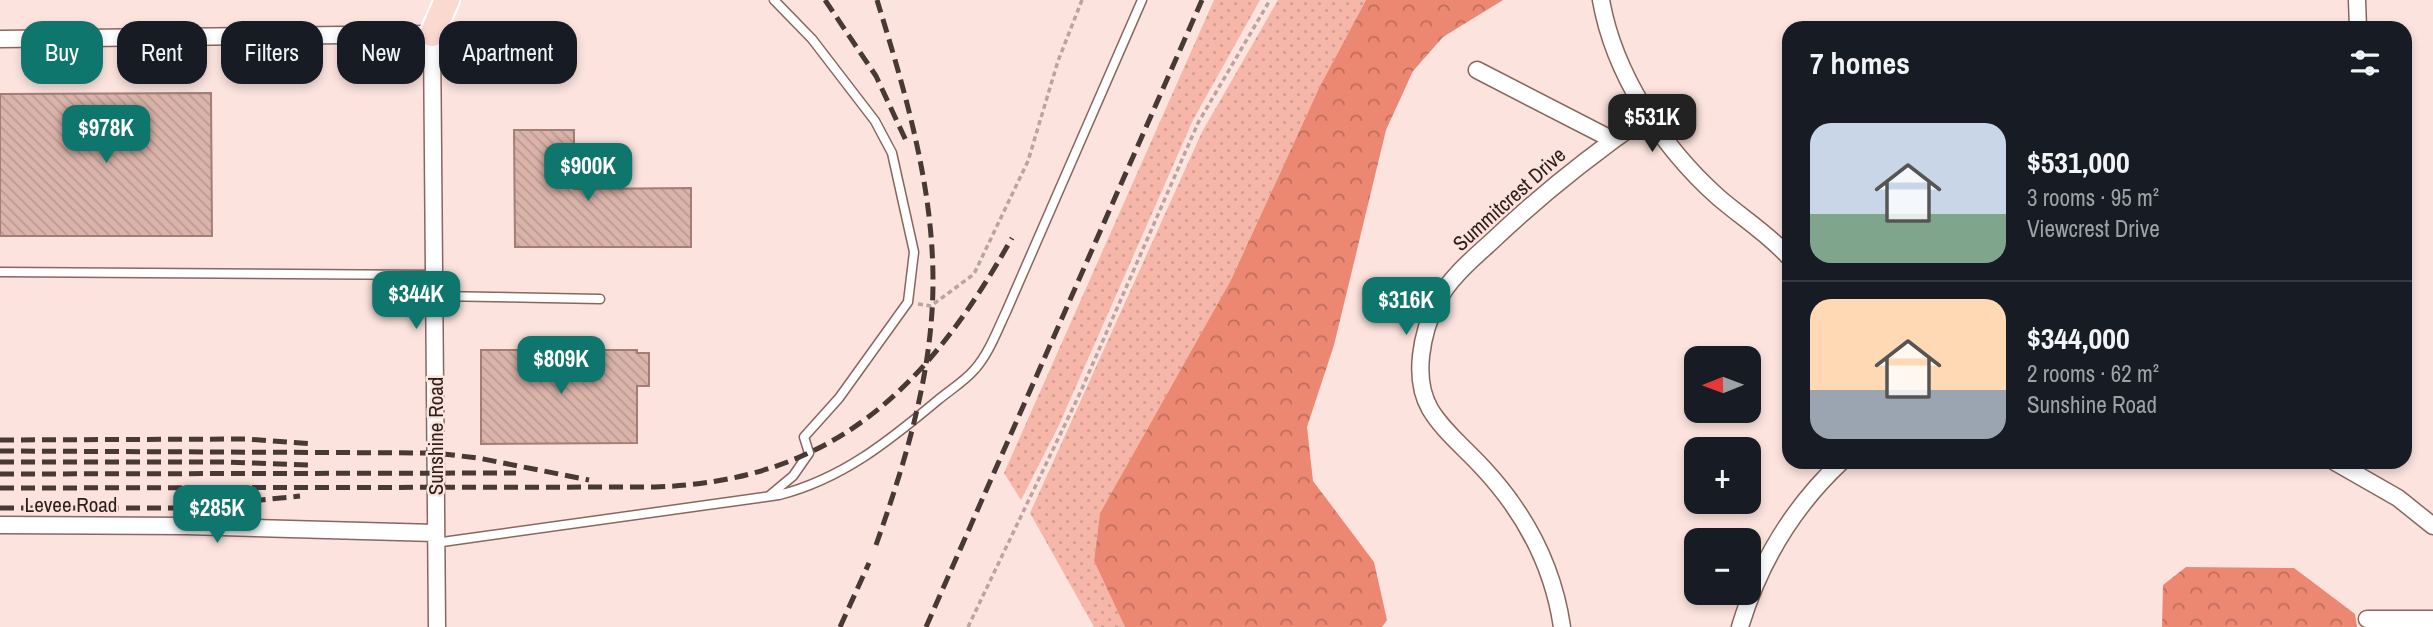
<!DOCTYPE html>
<html lang="en">
<head>
<meta charset="utf-8">
<style>
	:root { --surface:#171b24; --page:#242831; --text:#f1f3f6; --muted:#9ea1a6; --line:#363941; --accent:#0f766e }
	body { margin:0; font-family:"Archivo Narrow",sans-serif; background:var(--page); color:var(--text); height:100vh; display:flex; flex-direction:column; font-size:26px; white-space:nowrap }
	* { box-sizing:border-box; margin:0 }
	p { font-size:23px; color:var(--muted) }
	.icon { flex:none; width:38px; height:38px; fill:none; stroke:currentColor; stroke-width:2; stroke-linecap:round; stroke-linejoin:round }
	.map { position:relative; flex:1; overflow:hidden }
	.panel { position:absolute; left:1782px; top:21px; width:630px; height:448px; display:flex; flex-direction:column; background:var(--surface); border-radius:21px; box-shadow:0 4px 10px #0003 }
	.panel>* { flex:none }
	.banner { position:absolute; left:21px; top:21px; width:665px; height:63px; display:flex; gap:14px }
	.needle { width:46px; rotate:269deg }
	.controls { position:absolute; left:1684px; top:346px; display:grid; gap:14px }
	.controls a { display:grid; place-items:center; width:77px; height:77px; border-radius:14px; background:var(--surface); box-shadow:0 4px 10px #0003; font-size:35px }
	.price { position:absolute; translate:-50% -60px; padding:0 16px; border-radius:14px; background:var(--accent); color:#fff; font-size:23px; line-height:46px; filter:drop-shadow(0 2px 4px #0008) }
	.price::after { content:''; position:absolute; left:50%; top:42px; width:21px; height:16px; margin-left:-10px; background:inherit; clip-path:polygon(0 0,100% 0,50% 100%) }
	.price.active { background:#222; color:#fff }
	ul { padding:0; list-style:none }
	li { display:flex; align-items:center; gap:21px; height:175px; padding:0 28px }
	li+li { border-top:2px solid var(--line) }
	li span { display:grid; place-items:center; flex:none; width:196px; height:140px; border-radius:21px; color:#555 }
	li>.icon { margin-inline-start:auto }
	span .icon { width:84px; height:84px; fill:#fffc; stroke-width:1 }
	li b { font-size:30px }
	h2 { display:flex; justify-content:space-between; align-items:center; height:84px; padding:0 28px; font-size:30px }
	.tag { padding:0 24px; border-radius:21px; background:var(--surface); box-shadow:0 4px 10px #0003; font-size:24px; line-height:63px }
	.tag.active { background:var(--accent); color:#fff }
	.map>svg:first-child { display:block }
	.grass { fill:url(#grass-dots) }
	.forest { fill:url(#forest-crowns) }
	.building { fill:url(#building-back-hatch); stroke:#a37e76; stroke-width:2 }
	.lines { fill:none; stroke-linecap:round; stroke-linejoin:round }
	.service-casing { stroke:#89665e; stroke-width:11 }
	.minor-casing { stroke:#89665e; stroke-width:19 }
	.primary-casing { stroke:#fff; stroke-width:28 }
	.path { stroke:#baa4a0; stroke-width:3.5; stroke-dasharray:5 3.5; stroke-linecap:butt }
	.service { stroke:#fff; stroke-width:8 }
	.minor { stroke:#fff; stroke-width:16 }
	.primary { stroke:#fad9d1; stroke-width:24 }
	.rail { stroke:#493935; stroke-width:5; stroke-dasharray:14 7; stroke-linecap:butt }
	.labels { text-anchor:middle; dominant-baseline:central; stroke-width:5; stroke-linejoin:round; paint-order:stroke }
	.street-label { font-size:21px; fill:#2c1e1a; stroke:#fce3de }
</style>
</head>
<body>
<div class="map">
<svg width="2433" height="627" viewBox="0 0 2433 627">
	<defs>
		<pattern id="grass-dots" width="8" height="8" patternUnits="userSpaceOnUse" patternTransform="scale(1.75)"><rect width="8" height="8" fill="#f6b7a9"/><path d="M2 2h.1M6 6h.1" fill="none" stroke="#d39d91" stroke-width="1.8" stroke-linecap="round"/></pattern>
		<pattern id="forest-crowns" width="20" height="18" patternUnits="userSpaceOnUse" patternTransform="scale(1.75)"><rect width="20" height="18" fill="#ec8771"/><path d="M2 6a3 3 0 1 1 6 0M12 15a3 3 0 1 1 6 0" fill="none" stroke="#bf6e5c"/></pattern>
		<pattern id="building-back-hatch" width="6" height="6" patternUnits="userSpaceOnUse" patternTransform="scale(1.75)"><rect width="6" height="6" fill="#dab3aa"/><path d="M-1 5l2 2M0 0l6 6M5-1l2 2" fill="none" stroke="#bb9a92"/></pattern>
	</defs>
	<rect width="100%" height="100%" fill="#fce3de"/>
	<path class="grass" d="M 1214,0 L 1260,0 L 1193,120 L 1059,425 L 1021,500 L 1004,473 Z
		M 1278,0 L 1366,0 L 1319,88 L 1231,280 L 1100,513 L 1094,561 L 1125,627 L 1094,627 L 1030,513 L 1202,132 Z"/>
	<path class="forest" d="M 1366,0 L 1503,0 L 1443,37 L 1413,71 L 1386,130 L 1334,345 L 1307,427 L 1313,481 L 1374,562 L 1387,620 L 1382,627 L 1125,627 L 1094,561 L 1100,513 L 1231,280 L 1319,88 Z
		M 2186,567 L 2294,568 L 2355,614 L 2357,627 L 2423,627 L 2162,627 L 2163,585 Z"/>
	<path class="building" d="M 211,93 L 212,236 L 0,236 L 0,94 Z
		M 514,130 L 574,130 L 574,189 L 691,188 L 691,247 L 515,247 Z
		M 481,350 L 637,350 L 637,353 L 649,353 L 649,386 L 637,386 L 637,443 L 481,444 Z"/>
	<g class="lines">
		<g class="service-casing">
			<path id="service" d="M 0,272 L 434,275
				M 434,296 L 600,299
				M 769,496 L 793,476 L 809,453 L 804,437 L 839,398 L 908,302 L 914,252 L 892,153 L 875,121 L 812,39 L 774,0
				M 435,543 L 779,495 C 842,479 889,441 938,400 C 950,390 965,381 975,369 C 989,353 997,331 1006,312 L 1142,0"/>
		</g>
		<g class="minor-casing">
			<path id="minor" d="M 1601,0 C 1614,74 1662,147 1718,197 C 1741,217 1767,233 1788,256
				M 2357,0 L 2358,28
				M 0,39 L 432,34 L 437,627
				M 1477,70 L 1613,140
				M 2335,462 L 2398,498 L 2433,526
				M 0,525 L 187,526 L 435,533
				M 2367,619 L 2433,619
				M 1562,627 C 1553,566 1525,513 1483,468 C 1466,449 1443,431 1430,409 C 1412,378 1422,332 1437,302 C 1449,279 1471,260 1490,243 C 1539,196 1591,155 1647,116
				M 1740,627 C 1759,564 1793,507 1841,462"/>
		</g>
		<g class="primary-casing">
			<path id="primary" d="M 432,34 L 447,0"/>
		</g>
		<path class="path" d="M 918,304 L 931,306 L 974,274 L 1028,161 L 1058,61 L 1082,0
			M 968,627 L 1080,393 L 1198,123 L 1270,0"/>
		<use href="#service" class="service"/>
		<use href="#minor" class="minor"/>
		<use href="#primary" class="primary"/>
		<path class="rail" d="M 825,0 L 876,76 L 908,145
			M 0,440 L 246,439 L 313,444
			M 0,451 L 435,453 L 478,458 L 589,480
			M 0,462 L 227,462 L 311,465
			M 0,474 L 516,473
			M 0,488 L 655,487 C 835,481 928,387 1012,238
			M 0,508 L 183,508 L 300,496
			M 876,545 C 906,460 933,372 933,281 C 933,185 905,91 877,0
			M 840,627 L 869,563
			M 926,627 L 1202,0"/>
	</g>
	<g class="labels">
		<g class="street-label">
			<text transform="translate(1509 199) rotate(-42)">Summitcrest Drive</text>
			<text transform="translate(435 436) rotate(-90)">Sunshine Road</text>
			<text x="71" y="504">Levee Road</text>
		</g>
	</g>
</svg>
<div class="controls">
<a><svg class="needle" viewBox="-14 -14 28 28"><path d="M0-13l5 13h-10z" fill="#e53935"/><path d="M0 13l5-13h-10z" fill="#9ea1a6"/></svg></a>
<a>+</a>
<a>−</a>
</div>
<b class="price active" style="left:1652px;top:154px">$531K</b>
<b class="price" style="left:106px;top:165px">$978K</b>
<b class="price" style="left:588px;top:203px">$900K</b>
<b class="price" style="left:416px;top:331px">$344K</b>
<b class="price" style="left:1406px;top:337px">$316K</b>
<b class="price" style="left:561px;top:396px">$809K</b>
<b class="price" style="left:217px;top:545px">$285K</b>
<div class="banner">
<a class="tag active">Buy</a>
<a class="tag">Rent</a>
<a class="tag">Filters</a>
<a class="tag">New</a>
<a class="tag">Apartment</a>
</div>
<section class="panel">
<h2>7 homes<svg class="icon" aria-label="filters" viewBox="0 0 24 24"><path d="M4 7h16M4 17h16"/><circle cx="9" cy="7" r="2"/><circle cx="15" cy="17" r="2"/></svg></h2>
<ul>
<li><span style="background:linear-gradient(#c9d6e8 65%,#7fa58c 0)"><svg class="icon" aria-label="home" viewBox="0 0 24 24"><path d="M3 11l9-7 9 7M6 9v11h12V9"/></svg></span><div><b>$531,000</b><p>3 rooms · 95 m²</p><p>Viewcrest Drive</p></div></li>
<li><span style="background:linear-gradient(#ffd9b3 65%,#9aa5b1 0)"><svg class="icon" aria-label="home" viewBox="0 0 24 24"><path d="M3 11l9-7 9 7M6 9v11h12V9"/></svg></span><div><b>$344,000</b><p>2 rooms · 62 m²</p><p>Sunshine Road</p></div></li>
</ul>
</section>
</div>
</body>
</html>
